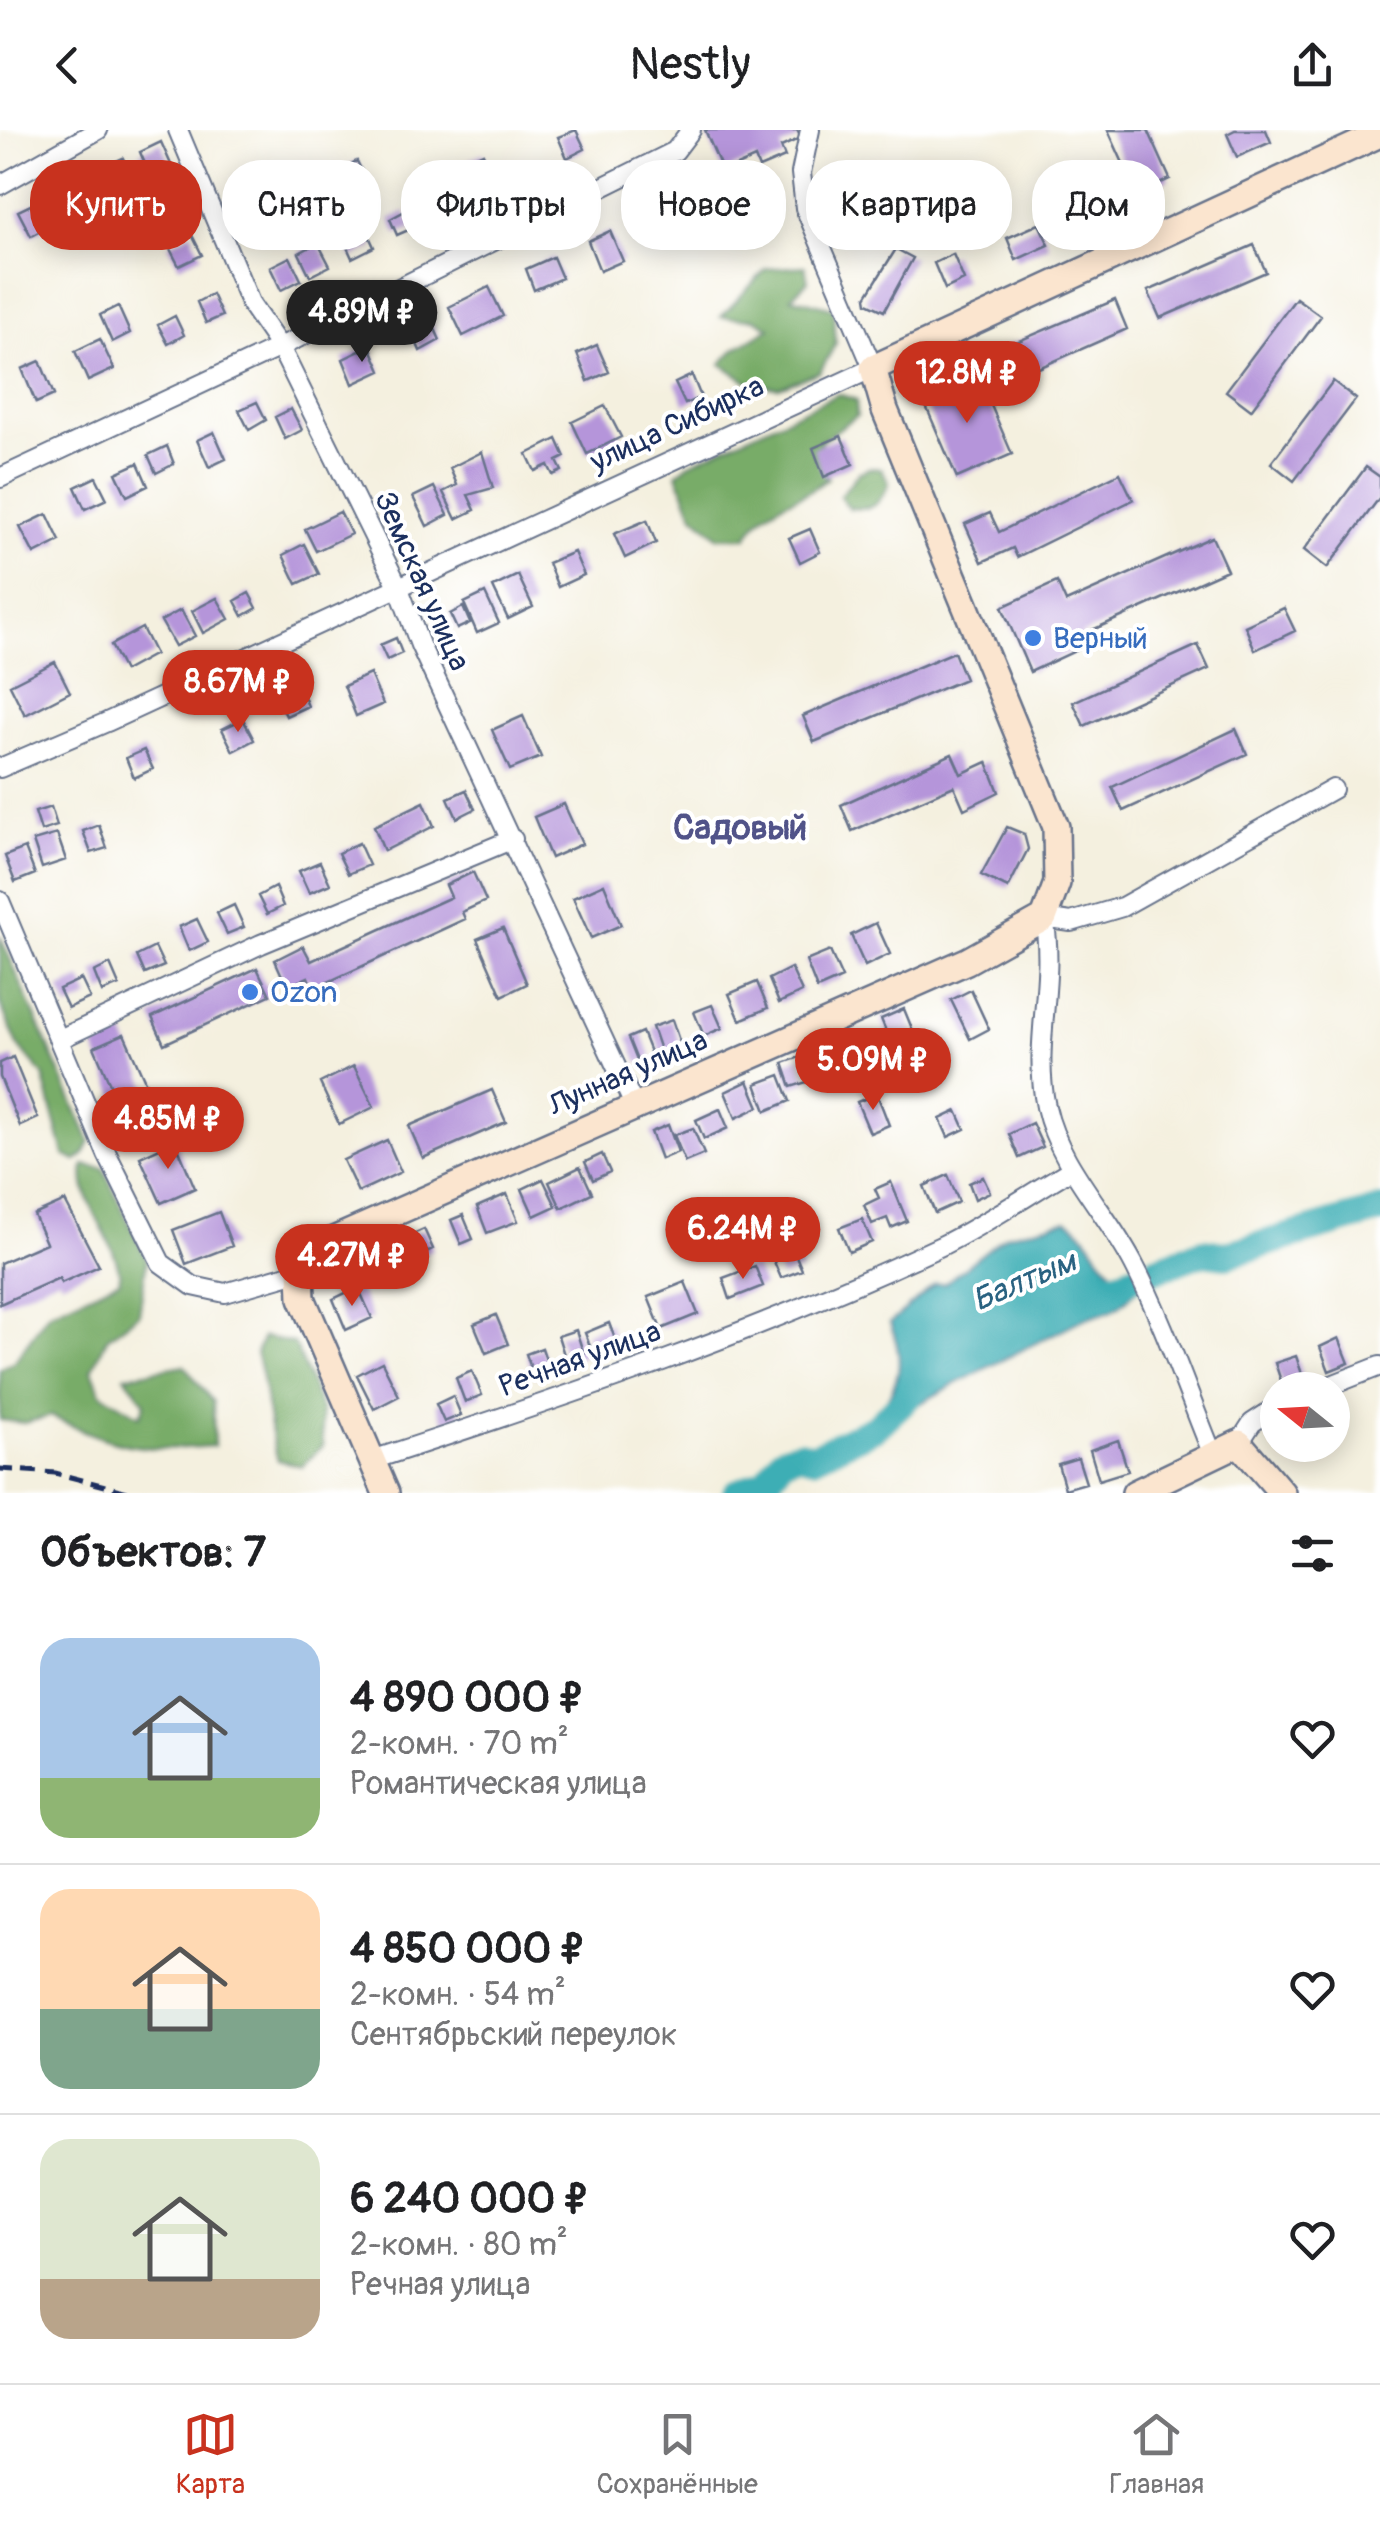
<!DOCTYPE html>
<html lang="ru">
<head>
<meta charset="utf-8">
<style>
	:root { --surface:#fff; --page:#f2f2f2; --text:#202124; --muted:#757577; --line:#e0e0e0; --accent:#c8321e }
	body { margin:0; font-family:Pangolin,sans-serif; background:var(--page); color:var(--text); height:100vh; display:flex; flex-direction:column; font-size:38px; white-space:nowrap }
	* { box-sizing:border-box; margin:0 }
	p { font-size:32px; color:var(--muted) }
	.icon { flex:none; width:55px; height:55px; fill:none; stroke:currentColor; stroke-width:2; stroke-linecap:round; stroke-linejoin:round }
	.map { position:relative; height:1363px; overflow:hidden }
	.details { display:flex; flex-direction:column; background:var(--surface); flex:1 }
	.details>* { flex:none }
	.hud { position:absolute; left:30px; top:30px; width:1320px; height:90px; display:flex; gap:20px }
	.needle { width:65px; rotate:288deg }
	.buttons { position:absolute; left:1260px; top:1242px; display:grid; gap:20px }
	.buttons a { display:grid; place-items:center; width:90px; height:90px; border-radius:50%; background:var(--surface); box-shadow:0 5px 25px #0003; font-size:50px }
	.price { position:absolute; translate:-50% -85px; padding:0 22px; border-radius:35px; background:var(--accent); color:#fff; font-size:32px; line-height:65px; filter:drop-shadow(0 2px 5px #0008) }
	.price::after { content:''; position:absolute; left:50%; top:60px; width:30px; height:22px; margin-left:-15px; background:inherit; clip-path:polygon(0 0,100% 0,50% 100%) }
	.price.current { background:#222; color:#fff }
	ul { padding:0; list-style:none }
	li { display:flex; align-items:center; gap:30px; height:250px; padding:0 40px }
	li+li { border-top:2px solid var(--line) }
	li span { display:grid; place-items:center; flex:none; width:280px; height:200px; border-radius:30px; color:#555 }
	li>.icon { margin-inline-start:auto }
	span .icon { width:120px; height:120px; fill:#fffc; stroke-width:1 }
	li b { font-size:42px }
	h2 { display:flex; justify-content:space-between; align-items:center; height:120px; padding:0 40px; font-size:42px }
	.pill { padding:0 35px; border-radius:40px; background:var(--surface); box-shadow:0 5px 25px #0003; font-size:35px; line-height:90px }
	.pill.current { background:var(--accent); color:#fff }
	header { display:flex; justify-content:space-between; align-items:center; height:130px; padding:0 40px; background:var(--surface); font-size:45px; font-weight:600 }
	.dock { display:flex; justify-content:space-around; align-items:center; height:140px; border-top:2px solid var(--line); background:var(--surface); font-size:28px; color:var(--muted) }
	.dock a { display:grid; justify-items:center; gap:5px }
	.dock .current { color:var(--accent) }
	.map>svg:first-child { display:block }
	.forest { fill:#78ac67; stroke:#4a6e62; stroke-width:2.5 }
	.water { fill:#3daeb5; stroke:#2c6e8a; stroke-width:2.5 }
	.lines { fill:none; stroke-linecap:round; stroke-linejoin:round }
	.river { stroke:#3daeb5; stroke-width:28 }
	.building { fill:#b595da }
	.street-casing { stroke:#67738b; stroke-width:22 }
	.secondary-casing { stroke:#67738b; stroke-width:30 }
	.street { stroke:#fff; stroke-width:18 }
	.secondary { stroke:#fbe5cf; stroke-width:25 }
	.rail { stroke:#1b2f5e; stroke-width:5; stroke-dasharray:15 8; stroke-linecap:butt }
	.shop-dot { fill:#3f7fe0; stroke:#fff; stroke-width:4 }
	.labels { text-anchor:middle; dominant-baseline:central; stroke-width:8; stroke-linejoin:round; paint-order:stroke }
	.street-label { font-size:30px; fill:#1b2f5e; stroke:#fff }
	.shop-label { font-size:30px; fill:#366cbe; stroke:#fff; text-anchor:start }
	.water-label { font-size:32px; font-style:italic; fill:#296281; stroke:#fff }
	.quarter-label { font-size:35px; font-weight:bold; fill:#515389; stroke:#fff }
</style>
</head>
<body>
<header><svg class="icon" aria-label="back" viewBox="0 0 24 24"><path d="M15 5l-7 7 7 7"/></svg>Nestly<svg class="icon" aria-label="share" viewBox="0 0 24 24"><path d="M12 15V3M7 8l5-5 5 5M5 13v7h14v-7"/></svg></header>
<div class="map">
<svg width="1380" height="1363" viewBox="0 0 1380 1363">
	<rect width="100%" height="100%" fill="#fff"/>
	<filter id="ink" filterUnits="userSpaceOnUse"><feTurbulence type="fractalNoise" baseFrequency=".01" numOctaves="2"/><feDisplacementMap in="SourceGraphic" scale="20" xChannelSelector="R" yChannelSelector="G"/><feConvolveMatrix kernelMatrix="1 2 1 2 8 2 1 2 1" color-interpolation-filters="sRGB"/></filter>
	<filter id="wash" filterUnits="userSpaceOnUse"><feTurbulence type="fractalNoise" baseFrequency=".0048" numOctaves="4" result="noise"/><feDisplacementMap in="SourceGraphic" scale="40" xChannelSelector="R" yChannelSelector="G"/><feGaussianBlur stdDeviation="2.25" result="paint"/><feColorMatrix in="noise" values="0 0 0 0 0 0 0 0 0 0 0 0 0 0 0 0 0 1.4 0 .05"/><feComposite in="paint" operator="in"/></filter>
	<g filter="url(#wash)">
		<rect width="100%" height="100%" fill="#f4f0df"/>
		<path class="forest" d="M 805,136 L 808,151 L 791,167 L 833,178 L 836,213 L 820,242 L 779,257 L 753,255 L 721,234 L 735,219 L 770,198 L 755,189 L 721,187 L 766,139 Z
			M 838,264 L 856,270 L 857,286 L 820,312 L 820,331 L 828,348 C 795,376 771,366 747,407 L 719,407 L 693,384 L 677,344 L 688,334 Z
			M 869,338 L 882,339 L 889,353 C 880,374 873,381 849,378 L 840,366 L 858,343 Z
			M 0,806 L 90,1011 L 84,1025 L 76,1031 L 64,1025 L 43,945 L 18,915 L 0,874 Z
			M 84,1035 L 103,1038 L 147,1130 L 139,1184 L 107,1208 L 92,1240 L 101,1263 L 140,1286 L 145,1273 L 125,1246 L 184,1235 L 213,1272 L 214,1316 C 139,1322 118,1318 51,1286 L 24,1293 L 0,1290 L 0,1239 L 15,1231 L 48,1183 L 120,1150 C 118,1109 77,1074 84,1035 Z
			M 263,1207 L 294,1213 L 321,1279 L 323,1315 L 302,1336 L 278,1330 C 266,1295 267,1259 256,1223 Z"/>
		<path class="water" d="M 1067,1090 C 1095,1104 1097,1139 1128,1149 L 1135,1161 C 1109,1190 1105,1178 1075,1193 C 1012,1226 948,1255 888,1293 L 878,1285 C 900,1248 906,1234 890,1193 L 935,1154 L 945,1153 L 1006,1105 Z"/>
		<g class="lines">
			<path class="river" d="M 1093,1162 L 1203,1122 L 1226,1125 L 1380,1080
				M 736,1363 L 767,1351 L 782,1329 L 799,1323 L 813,1327 L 876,1297 L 910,1265"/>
		</g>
		<g id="blocks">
			<path class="building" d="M 576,0 L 585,19 L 567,28 L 558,7 Z
				M 705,0 L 797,0 L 801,8 L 781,17 L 785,27 L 759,38 L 755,28 L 723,42 Z
				M 1108,0 L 1148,0 L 1170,49 L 1137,64 Z
				M 1235,0 L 1266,0 L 1271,12 L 1237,27 L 1227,4 Z
				M 161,12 L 173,39 L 152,50 L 140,22 Z
				M 483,23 L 499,58 L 478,68 L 462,33 Z
				M 123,28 L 136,55 L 107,69 L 94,41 Z
				M 357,31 L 369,55 L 348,66 L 336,41 Z
				M 882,39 L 889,41 L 899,53 L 896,61 L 903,63 L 898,79 L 891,77 L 883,103 L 874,100 L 871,109 L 857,104 L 859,96 L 849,93 L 857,68 L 851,66 L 856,51 L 861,53 L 868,43 Z
				M 81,50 L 93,74 L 74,84 L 62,59 Z
				M 320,56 L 333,81 L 312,91 L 300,67 Z
				M 429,60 L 441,84 L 420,94 L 409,70 Z
				M 669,70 L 681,100 L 647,115 L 635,86 Z
				M 39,71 L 51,95 L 31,106 L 18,81 Z
				M 405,81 L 413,98 L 397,105 L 390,89 Z
				M 1039,94 L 1049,115 L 1016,130 L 1007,108 Z
				M 364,95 L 374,117 L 352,128 L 342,106 Z
				M 610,101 L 623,131 L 600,141 L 588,111 Z
				M 191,103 L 202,125 L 179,136 L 168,115 Z
				M 318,113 L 330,136 L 310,146 L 299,123 Z
				M 1254,115 L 1266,142 L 1160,188 L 1148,161 Z
				M 896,119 L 913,128 L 884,181 L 867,173 L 866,167 Z
				M 953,124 L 964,150 L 945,159 L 934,133 Z
				M 290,127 L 301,150 L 281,160 L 270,137 Z
				M 553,127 L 562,148 L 534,160 L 526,139 Z
				M 489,157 L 503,186 L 463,206 L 449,177 Z
				M 212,164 L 222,186 L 206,193 L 197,172 Z
				M 1296,168 L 1321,186 L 1251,280 L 1226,261 Z
				M 1115,170 L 1127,199 L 1000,255 L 986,225 Z
				M 118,176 L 130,203 L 112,212 L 100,185 Z
				M 175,186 L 184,205 L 168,214 L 158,195 Z
				M 430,188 L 440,210 L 420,221 L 410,197 Z
				M 100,209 L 114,239 L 88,251 L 75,221 Z
				M 597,215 L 609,242 L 588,251 L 577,224 Z
				M 370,216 L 381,241 L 353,254 L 343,229 Z
				M 40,231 L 54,265 L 36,273 L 22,239 Z
				M 977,243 L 1012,324 L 957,348 L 922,267 Z
				M 692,245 L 701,267 L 685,274 L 675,253 Z
				M 1333,251 L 1356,269 L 1294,351 L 1271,333 Z
				M 257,272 L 266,290 L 249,300 L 239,280 Z
				M 605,276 L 621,307 L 587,324 L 572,292 Z
				M 291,279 L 302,300 L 285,309 L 275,287 Z
				M 214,302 L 226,329 L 209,337 L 197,310 Z
				M 841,306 L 853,334 L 824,347 L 813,318 Z
				M 557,309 L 565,327 L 557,331 L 562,341 L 553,345 L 548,335 L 535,341 L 527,324 Z
				M 167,316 L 174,334 L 156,343 L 148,325 Z
				M 482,322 L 493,358 L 468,365 L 475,380 L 456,389 L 443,362 L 457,355 L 450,338 Z
				M 138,333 L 148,356 L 127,366 L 116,343 Z
				M 1366,337 L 1380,347 L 1380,367 L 1327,438 L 1304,420 Z
				M 1120,343 L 1133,370 L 1017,427 L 1013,418 L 982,432 L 965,394 L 990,383 L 999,402 Z
				M 96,347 L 107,369 L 85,379 L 75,357 Z
				M 434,357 L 448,385 L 427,396 L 413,367 Z
				M 340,382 L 351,404 L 316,421 L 305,399 Z
				M 47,384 L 60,411 L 34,424 L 20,397 Z
				M 647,390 L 656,413 L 625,428 L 614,404 Z
				M 810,399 L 820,422 L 800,432 L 789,408 Z
				M 1212,407 L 1227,440 L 1081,505 L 1086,516 L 1030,542 L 1002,477 L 1057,452 L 1066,472 Z
				M 304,414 L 319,444 L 297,454 L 283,425 Z
				M 574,422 L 584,445 L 558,457 L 548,433 Z
				M 518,445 L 533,477 L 508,489 L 493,457 Z
				M 249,463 L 257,478 L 243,486 L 235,471 Z
				M 485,463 L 499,493 L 477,503 L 464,473 Z
				M 217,468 L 229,489 L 203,503 L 192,481 Z
				M 463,477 L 470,493 L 457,499 L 450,484 Z
				M 1284,478 L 1295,501 L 1255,520 L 1245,496 Z
				M 181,480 L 195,506 L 175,516 L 161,491 Z
				M 142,498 L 155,524 L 124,541 L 111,515 Z
				M 396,508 L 402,523 L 387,530 L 380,515 Z
				M 1198,515 L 1209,539 L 1084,596 L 1073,572 Z
				M 954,522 L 965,549 L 814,612 L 803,586 Z
				M 55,532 L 70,562 L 25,585 L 10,555 Z
				M 370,544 L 383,574 L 356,586 L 344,556 Z
				M 298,553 L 308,576 L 286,586 L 276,564 Z
				M 523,586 L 541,627 L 510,640 L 492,600 Z
				M 243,589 L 254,610 L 233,621 L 222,599 Z
				M 1236,599 L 1247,624 L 1123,681 L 1112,657 Z
				M 144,620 L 153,639 L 134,648 L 126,628 Z
				M 952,624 L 961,644 L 987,632 L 999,662 L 964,679 L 954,656 L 852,701 L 841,675 Z
				M 466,660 L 475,679 L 457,688 L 448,668 Z
				M 424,672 L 434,696 L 384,721 L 374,696 Z
				M 564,674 L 582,714 L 551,728 L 534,687 Z
				M 51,677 L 57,696 L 41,701 L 35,682 Z
				M 99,695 L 107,718 L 91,723 L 83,701 Z
				M 1007,697 L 1024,704 L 1028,719 L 1008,758 L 981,745 Z
				M 57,704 L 66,730 L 42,738 L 33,711 Z
				M 359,713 L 369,735 L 348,744 L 338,723 Z
				M 25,718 L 35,744 L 15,752 L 5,726 Z
				M 320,732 L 330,754 L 309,763 L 299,741 Z
				M 473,742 L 486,771 L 462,782 L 465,789 L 313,859 L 308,847 L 287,857 L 275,830 L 303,816 L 311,831 L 451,767 L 446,755 Z
				M 604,754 L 621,795 L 591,808 L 573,768 Z
				M 275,757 L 283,776 L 267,784 L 258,766 Z
				M 234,775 L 244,797 L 227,804 L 217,783 Z
				M 197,789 L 208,812 L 189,821 L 179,797 Z
				M 876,793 L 890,824 L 865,836 L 851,805 Z
				M 503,798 L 527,854 L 502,866 L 477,809 Z
				M 155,817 L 164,836 L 145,844 L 137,826 Z
				M 830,821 L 842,848 L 817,859 L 806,831 Z
				M 110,834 L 119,855 L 102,862 L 94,842 Z
				M 257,838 L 270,865 L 164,914 L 152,887 Z
				M 791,838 L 802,862 L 779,873 L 769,849 Z
				M 81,849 L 90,868 L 68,878 L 59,859 Z
				M 757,852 L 768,878 L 740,890 L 729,864 Z
				M 971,860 L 989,899 L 970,909 L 951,870 Z
				M 712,875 L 722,898 L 704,906 L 694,882 Z
				M 904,879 L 920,918 L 897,928 L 881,889 Z
				M 672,890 L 681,916 L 661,923 L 652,897 Z
				M 642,902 L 652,927 L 638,933 L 628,908 Z
				M 124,904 L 161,987 L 130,1000 L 94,917 Z
				M 13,927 L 38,988 L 20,996 L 0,947 L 0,933 Z
				M 800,927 L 807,952 L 791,957 L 783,933 Z
				M 354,936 L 374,977 L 339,994 L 320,953 Z
				M 780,945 L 790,971 L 766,981 L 756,954 Z
				M 748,951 L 759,977 L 736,988 L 725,962 Z
				M 492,960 L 506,992 L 423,1028 L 409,996 Z
				M 877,964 L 889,995 L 870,1003 L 857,972 Z
				M 720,979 L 728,998 L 704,1009 L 696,990 Z
				M 957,981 L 965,999 L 948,1007 L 940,989 Z
				M 1032,993 L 1043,1017 L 1019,1028 L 1009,1004 Z
				M 668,995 L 678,1022 L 661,1029 L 651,1002 Z
				M 693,998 L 704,1024 L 685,1032 L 674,1005 Z
				M 387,1010 L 401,1042 L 358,1062 L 343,1030 Z
				M 175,1011 L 195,1058 L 161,1073 L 140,1027 Z
				M 602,1024 L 610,1042 L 593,1050 L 585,1032 Z
				M 580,1037 L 592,1063 L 561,1078 L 549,1052 Z
				M 948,1045 L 959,1072 L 935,1083 L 924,1056 Z
				M 983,1047 L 990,1062 L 975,1069 L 969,1053 Z
				M 543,1049 L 556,1076 L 534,1086 L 522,1059 Z
				M 891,1052 L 907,1091 L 891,1098 L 887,1088 L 872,1094 L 864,1075 L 879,1068 L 875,1059 Z
				M 507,1064 L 518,1091 L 487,1103 L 477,1077 Z
				M 65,1071 L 99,1136 L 61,1153 L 59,1148 L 0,1174 L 0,1133 L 46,1113 L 34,1085 Z
				M 219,1082 L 232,1116 L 186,1134 L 173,1100 Z
				M 463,1085 L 473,1109 L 461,1114 L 451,1090 Z
				M 862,1089 L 872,1112 L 849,1122 L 839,1098 Z
				M 424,1099 L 433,1119 L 411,1129 L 402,1109 Z
				M 793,1119 L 802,1140 L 781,1148 L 772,1127 Z
				M 755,1136 L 763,1156 L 730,1169 L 723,1148 Z
				M 685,1152 L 698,1184 L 661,1199 L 648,1167 Z
				M 358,1157 L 372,1188 L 346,1200 L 333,1169 Z
				M 496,1185 L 508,1214 L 486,1223 L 474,1194 Z
				M 609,1193 L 617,1214 L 593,1224 L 585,1203 Z
				M 576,1200 L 584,1225 L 566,1231 L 558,1206 Z
				M 1339,1208 L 1349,1233 L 1329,1241 L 1320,1217 Z
				M 542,1218 L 550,1242 L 534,1247 L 526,1224 Z
				M 1296,1226 L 1303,1247 L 1282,1254 L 1275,1233 Z
				M 382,1232 L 399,1266 L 374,1279 L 357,1245 Z
				M 472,1241 L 482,1265 L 465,1272 L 456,1248 Z
				M 453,1266 L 461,1285 L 444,1292 L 436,1274 Z
				M 1118,1310 L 1128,1341 L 1099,1350 L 1090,1320 Z
				M 1078,1328 L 1086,1353 L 1065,1359 L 1058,1334 Z"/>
		</g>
	</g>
	<g filter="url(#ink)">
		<use href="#blocks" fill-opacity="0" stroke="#67738b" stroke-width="2.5"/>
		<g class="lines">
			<g class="street-casing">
				<path id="street" d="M 178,0 L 251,175 L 280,217 L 398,456 L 420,515 L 634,975
					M 0,55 L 98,0
					M 0,348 L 280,217 L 675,21 L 691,0
					M 0,638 L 107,592 L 873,238 L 805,78 L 801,43 L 810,0
					M 0,771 L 107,1024 L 161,1133 L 193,1156 L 225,1163 L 301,1141
					M 60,909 L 261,814 L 513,709
					M 1319,1260 L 1380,1236
					M 1239,1313 L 1252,1293 L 1278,1276
					M 1213,1325 C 1187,1262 1165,1195 1134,1135 C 1107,1082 1059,1036 1046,977 C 1032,914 1056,851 1044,788 L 1071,792 L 1122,777 L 1333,659
					M 372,1330 C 564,1268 758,1202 941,1116 C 986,1094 1029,1064 1072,1039"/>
			</g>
			<g class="secondary-casing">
				<path id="secondary" d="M 386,1363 L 302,1168 L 301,1141 L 313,1119 L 967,831 L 1044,788 L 1057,753 L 1056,697 L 885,280 L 873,238 L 1380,4
					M 1135,1363 L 1239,1313 L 1282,1363"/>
			</g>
			<use href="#street" class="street"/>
			<use href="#secondary" class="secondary"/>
			<path class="rail" d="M 0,1339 L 55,1343 L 132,1363"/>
		</g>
	</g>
	<g class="shop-dot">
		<circle cx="1033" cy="508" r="10"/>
		<circle cx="250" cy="862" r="10"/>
	</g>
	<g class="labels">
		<g class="street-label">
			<text transform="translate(677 294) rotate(-25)">улица Сибирка</text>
			<text transform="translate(422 451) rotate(66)">Земская улица</text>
			<text transform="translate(628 943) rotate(-24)">Лунная улица</text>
			<text transform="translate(580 1229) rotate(-20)">Речная улица</text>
		</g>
		<g class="shop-label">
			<text x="1053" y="508">Верный</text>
			<text x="270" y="862">Ozon</text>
		</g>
		<g class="water-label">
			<text transform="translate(1024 1151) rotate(-23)">Балтым</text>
		</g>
		<g class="quarter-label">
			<text x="740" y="698">Садовый</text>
		</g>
	</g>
</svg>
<div class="buttons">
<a><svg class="needle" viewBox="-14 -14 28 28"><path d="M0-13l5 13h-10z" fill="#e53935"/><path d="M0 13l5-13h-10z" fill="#757577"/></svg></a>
</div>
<b class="price current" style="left:362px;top:235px">4.89M ₽</b>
<b class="price" style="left:967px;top:296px">12.8M ₽</b>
<b class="price" style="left:238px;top:605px">8.67M ₽</b>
<b class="price" style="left:873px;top:983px">5.09M ₽</b>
<b class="price" style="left:168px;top:1042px">4.85M ₽</b>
<b class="price" style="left:743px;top:1152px">6.24M ₽</b>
<b class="price" style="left:352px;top:1179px">4.27M ₽</b>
<div class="hud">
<a class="pill current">Купить</a>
<a class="pill">Снять</a>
<a class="pill">Фильтры</a>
<a class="pill">Новое</a>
<a class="pill">Квартира</a>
<a class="pill">Дом</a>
</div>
</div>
<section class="details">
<h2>Объектов: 7<svg class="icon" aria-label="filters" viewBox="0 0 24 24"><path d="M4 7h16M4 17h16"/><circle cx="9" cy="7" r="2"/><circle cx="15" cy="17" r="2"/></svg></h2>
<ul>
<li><span style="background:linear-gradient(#a9c7e8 70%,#8fb573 0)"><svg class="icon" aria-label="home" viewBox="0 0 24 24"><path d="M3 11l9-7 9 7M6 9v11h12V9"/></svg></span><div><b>4 890 000 ₽</b><p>2-комн. · 70 m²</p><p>Романтическая улица</p></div><svg class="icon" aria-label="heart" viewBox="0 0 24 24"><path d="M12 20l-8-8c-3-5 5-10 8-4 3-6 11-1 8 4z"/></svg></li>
<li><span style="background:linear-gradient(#ffd9b3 60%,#7fa58c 0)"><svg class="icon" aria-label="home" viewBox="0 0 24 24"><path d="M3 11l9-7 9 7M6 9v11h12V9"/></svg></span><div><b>4 850 000 ₽</b><p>2-комн. · 54 m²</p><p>Сентябрьский переулок</p></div><svg class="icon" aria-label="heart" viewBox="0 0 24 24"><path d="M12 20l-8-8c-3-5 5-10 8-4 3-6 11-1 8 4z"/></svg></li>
<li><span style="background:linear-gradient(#dfe7d0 70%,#b9a48a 0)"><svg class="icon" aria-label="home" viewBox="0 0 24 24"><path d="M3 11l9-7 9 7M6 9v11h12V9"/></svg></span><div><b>6 240 000 ₽</b><p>2-комн. · 80 m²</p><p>Речная улица</p></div><svg class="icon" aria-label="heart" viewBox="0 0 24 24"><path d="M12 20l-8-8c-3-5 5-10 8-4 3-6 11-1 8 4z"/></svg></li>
</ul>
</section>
<nav class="dock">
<a class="current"><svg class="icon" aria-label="map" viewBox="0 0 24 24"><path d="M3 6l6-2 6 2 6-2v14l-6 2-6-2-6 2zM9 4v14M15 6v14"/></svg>Карта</a>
<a><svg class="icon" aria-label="saved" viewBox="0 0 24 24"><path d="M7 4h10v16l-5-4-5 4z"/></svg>Сохранённые</a>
<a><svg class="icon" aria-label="home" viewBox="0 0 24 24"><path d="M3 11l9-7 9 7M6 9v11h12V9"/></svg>Главная</a>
</nav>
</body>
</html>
